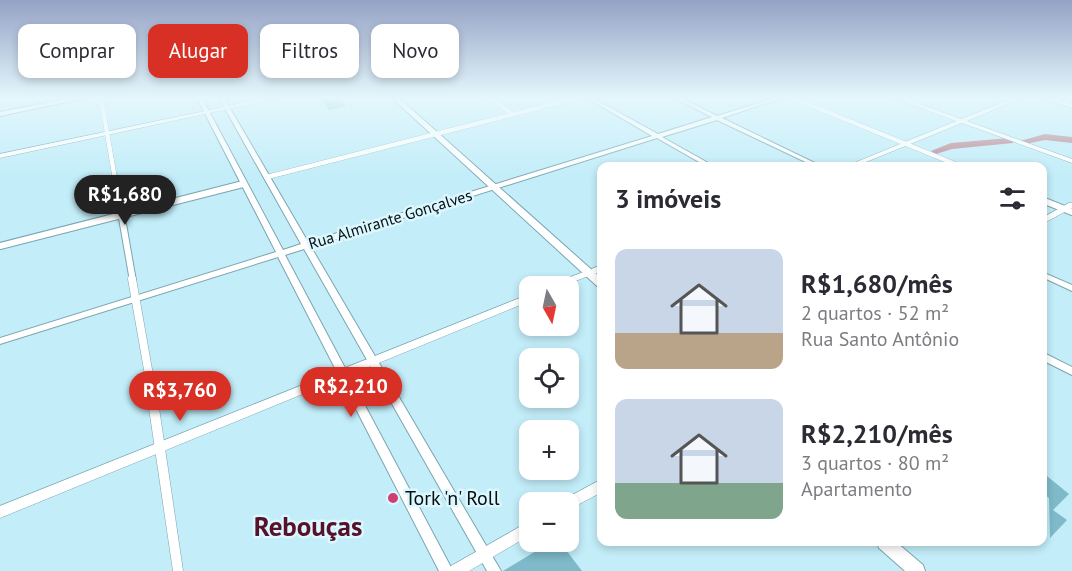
<!DOCTYPE html>
<html lang="pt">
<head>
<meta charset="utf-8">
<style>
	:root { --surface:#fff; --page:#f7f7f7; --text:#2b2b33; --muted:#7c7c81; --accent:#d93025 }
	body { margin:0; font-family:"PT Sans",sans-serif; background:var(--page); color:var(--text); height:100vh; display:flex; flex-direction:column; font-size:22px; white-space:nowrap }
	* { box-sizing:border-box; margin:0 }
	p { font-size:20px; color:var(--muted) }
	.icon { flex:none; width:33px; height:33px; fill:none; stroke:currentColor; stroke-width:2; stroke-linecap:round; stroke-linejoin:round }
	.map { position:relative; flex:1; overflow:hidden }
	.sheet { position:absolute; left:597px; top:162px; width:450px; height:384px; display:flex; flex-direction:column; background:var(--surface); border-radius:12px; box-shadow:0 3px 9px #0003 }
	.sheet>* { flex:none }
	.top-card { position:absolute; left:18px; top:24px; width:489px; height:54px; display:flex; gap:12px }
	.needle { width:39px; rotate:171deg }
	.controls { position:absolute; left:519px; top:276px; display:grid; gap:12px }
	.controls a { display:grid; place-items:center; width:60px; height:60px; border-radius:12px; background:var(--surface); box-shadow:0 3px 9px #0003; font-size:30px }
	.price { position:absolute; translate:-50% -51px; padding:0 14px; border-radius:21px; background:var(--accent); color:#fff; font-size:20px; line-height:39px; filter:drop-shadow(0 2px 3px #0008) }
	.price::after { content:''; position:absolute; left:50%; top:36px; width:18px; height:14px; margin-left:-9px; background:inherit; clip-path:polygon(0 0,100% 0,50% 100%) }
	.price.on { background:#222; color:#fff }
	ul { padding:0; list-style:none }
	li { display:flex; align-items:center; gap:18px; height:150px; padding:0 18px }
	li span { display:grid; place-items:center; flex:none; width:168px; height:120px; border-radius:12px; color:#555 }
	li>.icon { margin-inline-start:auto }
	span .icon { width:72px; height:72px; fill:#fffc; stroke-width:1 }
	li b { font-size:26px }
	h2 { display:flex; justify-content:space-between; align-items:center; height:72px; padding:0 18px; font-size:26px }
	.pill { padding:0 21px; border-radius:12px; background:var(--surface); box-shadow:0 3px 9px #0003; font-size:21px; line-height:54px }
	.pill.on { background:var(--accent); color:#fff }
	.map>svg:first-child { display:block }
	.lines { fill:none; stroke-linecap:round; stroke-linejoin:round }
	.river { fill:#ba8691; fill-rule:evenodd }
	.building { fill:#7ebac9 }
	.minor-far3-casing { stroke:#7ca5b0; stroke-width:5 }
	.minor-far2-casing { stroke:#7ca5b0; stroke-width:8 }
	.minor-far1-casing { stroke:#7ca5b0; stroke-width:9 }
	.minor-casing { stroke:#7ca5b0; stroke-width:11 }
	.tertiary-casing { stroke:#7ca5b0; stroke-width:2 }
	.secondary-casing { stroke:#7ca5b0; stroke-width:1 }
	.primary-casing { stroke:#7ca5b0; stroke-width:2 }
	.minor-far3 { stroke:#fff; stroke-width:4.5 }
	.minor-far2 { stroke:#fff; stroke-width:6 }
	.minor-far1 { stroke:#fff; stroke-width:8 }
	.minor { stroke:#fff; stroke-width:10 }
	.tertiary { fill:#fff; fill-rule:evenodd }
	.secondary { fill:#fff; fill-rule:evenodd }
	.primary { fill:#fff; fill-rule:evenodd }
	.poi-dot { fill:#cd4070; stroke:#ddf7fe; stroke-width:2 }
	.labels { text-anchor:middle; dominant-baseline:central; stroke-width:5; stroke-linejoin:round; paint-order:stroke }
	.street-label { font-size:16px; fill:#021014; stroke:#ddf7fe }
	.near-poi-label { font-size:20px; fill:#021014; stroke:#ddf7fe; text-anchor:start }
	.near-district-label { font-size:27px; font-weight:bold; fill:#55122a; stroke:#ddf7fe }
</style>
</head>
<body>
<div class="map">
<svg width="1072" height="571" viewBox="0 0 1072 571">
	<rect width="100%" height="100%" fill="#c2edf9"/>
	<g class="lines">
		<path class="river" d="M 1045,134 L 1072,137 L 1072,143 L 1045,140 L 1025,144 L 1020,141 Z
			M 1009,138 L 1013,139 L 1013,143 L 952,149 L 936,154 L 931,151 L 951,143 Z"/>
	</g>
	<path class="building" d="M 320,98 L 339,98 L 346,106 L 329,110 Z
		M 147,192 L 150,202 L 132,207 L 129,197 Z
		M 1042,472 L 1069,494 L 1053,510 L 1067,520 L 1050,538 L 1049,498 L 1042,493 Z
		M 551,542 L 560,542 L 582,571 L 503,571 Z"/>
	<g class="lines">
		<g class="minor-far3-casing">
			<path id="minor-far3" d="M 101,98 L 115,179
				M 490,98 L 513,114
				M 793,98 L 960,166
				M 267,177 L 577,98"/>
		</g>
		<g class="minor-far2-casing">
			<path id="minor-far2" d="M 115,178 L 133,281
				M 1042,200 L 1072,212
				M 0,246 L 243,184"/>
		</g>
		<g class="minor-far1-casing">
			<path id="minor-far1" d="M 132,279 L 155,409"/>
		</g>
		<g class="minor-casing">
			<path id="minor" d="M 154,408 L 178,571"/>
		</g>
		<g class="tertiary-casing">
			<path id="tertiary" d="M 197,98 L 202,98 L 283,250 L 301,244 L 219,98 L 224,98 L 308,242 L 652,136 L 587,98 L 593,98 L 658,134 L 712,117 L 674,98 L 681,98 L 717,116 L 774,98 L 782,98 L 722,118 L 821,166 L 814,166 L 717,120 L 662,137 L 712,165 L 713,166 L 706,166 L 657,138 L 311,247 L 501,571 L 487,571 L 304,249 L 285,255 L 453,571 L 439,571 L 278,257 L 0,344 L 0,338 L 276,252 Z
				M 1042,272 L 1072,285 L 1072,291 L 1042,277 Z
				M 1042,352 L 1072,367 L 1072,375 L 1042,360 Z"/>
		</g>
		<g class="secondary-casing">
			<path id="secondary" d="M 267,98 L 279,98 L 0,158 L 0,154 Z
				M 894,98 L 903,98 L 961,119 L 1014,98 L 1022,98 L 967,121 L 1072,159 L 1072,163 L 962,123 L 856,166 L 848,166 L 849,165 L 956,121 Z
				M 1044,98 L 1053,98 L 1072,104 L 1072,108 Z
				M 1069,203 L 1072,203 L 1072,208 L 1042,224 L 1042,218 Z
				M 602,265 L 602,271 L 562,286 L 550,286 L 552,284 Z
				M 530,294 L 530,301 L 0,518 L 0,506 Z
				M 602,479 L 602,492 L 568,510 L 568,502 L 562,502 L 563,500 Z
				M 530,521 L 530,535 L 469,571 L 449,571 L 451,566 Z"/>
		</g>
		<g class="primary-casing">
			<path id="primary" d="M 71,98 L 85,98 L 0,116 L 0,112 Z
				M 392,98 L 399,98 L 602,279 L 602,288 L 598,287 Z
				M 877,542 L 896,542 L 923,565 L 925,571 L 905,571 L 879,548 Z"/>
		</g>
		<use href="#minor-far3" class="minor-far3"/>
		<use href="#minor-far2" class="minor-far2"/>
		<use href="#minor-far1" class="minor-far1"/>
		<use href="#minor" class="minor"/>
		<use href="#tertiary" class="tertiary"/>
		<use href="#secondary" class="secondary"/>
		<use href="#primary" class="primary"/>
	</g>
	<linearGradient id="sky" x2="0" y2="1"><stop stop-color="#95a2c5"/><stop offset="0.55" stop-color="#e4f7fc"/><stop offset="1" stop-color="#e4f7fc" stop-opacity="0"/></linearGradient>
	<rect width="1072" height="178" fill="url(#sky)"/>
	<circle class="poi-dot" cx="393" cy="498" r="6"/>
	<g class="labels">
		<g class="street-label">
			<text transform="translate(390 219) rotate(-17)">Rua Almirante Gonçalves</text>
		</g>
		<g class="near-poi-label">
			<text x="405" y="498">Tork 'n' Roll</text>
		</g>
		<g class="near-district-label">
			<text x="308" y="526">Rebouças</text>
		</g>
	</g>
</svg>
<div class="controls">
<a><svg class="needle" viewBox="-14 -14 28 28"><path d="M0-13l5 13h-10z" fill="#e53935"/><path d="M0 13l5-13h-10z" fill="#7c7c81"/></svg></a>
<a><svg class="icon" aria-label="locate" viewBox="0 0 24 24"><circle cx="12" cy="12" r="6"/><path d="M12 2v4M12 18v4M2 12h4M18 12h4"/></svg></a>
<a>+</a>
<a>−</a>
</div>
<b class="price on" style="left:125px;top:226px">R$1,680</b>
<b class="price" style="left:351px;top:418px">R$2,210</b>
<b class="price" style="left:180px;top:422px">R$3,760</b>
<div class="top-card">
<a class="pill">Comprar</a>
<a class="pill on">Alugar</a>
<a class="pill">Filtros</a>
<a class="pill">Novo</a>
</div>
<section class="sheet">
<h2>3 imóveis<svg class="icon" aria-label="filters" viewBox="0 0 24 24"><path d="M4 7h16M4 17h16"/><circle cx="9" cy="7" r="2"/><circle cx="15" cy="17" r="2"/></svg></h2>
<ul>
<li><span style="background:linear-gradient(#c9d6e8 70%,#b9a48a 0)"><svg class="icon" aria-label="home" viewBox="0 0 24 24"><path d="M3 11l9-7 9 7M6 9v11h12V9"/></svg></span><div><b>R$1,680/mês</b><p>2 quartos · 52 m²</p><p>Rua Santo Antônio</p></div></li>
<li><span style="background:linear-gradient(#c9d6e8 70%,#7fa58c 0)"><svg class="icon" aria-label="home" viewBox="0 0 24 24"><path d="M3 11l9-7 9 7M6 9v11h12V9"/></svg></span><div><b>R$2,210/mês</b><p>3 quartos · 80 m²</p><p>Apartamento</p></div></li>
</ul>
</section>
</div>
</body>
</html>
